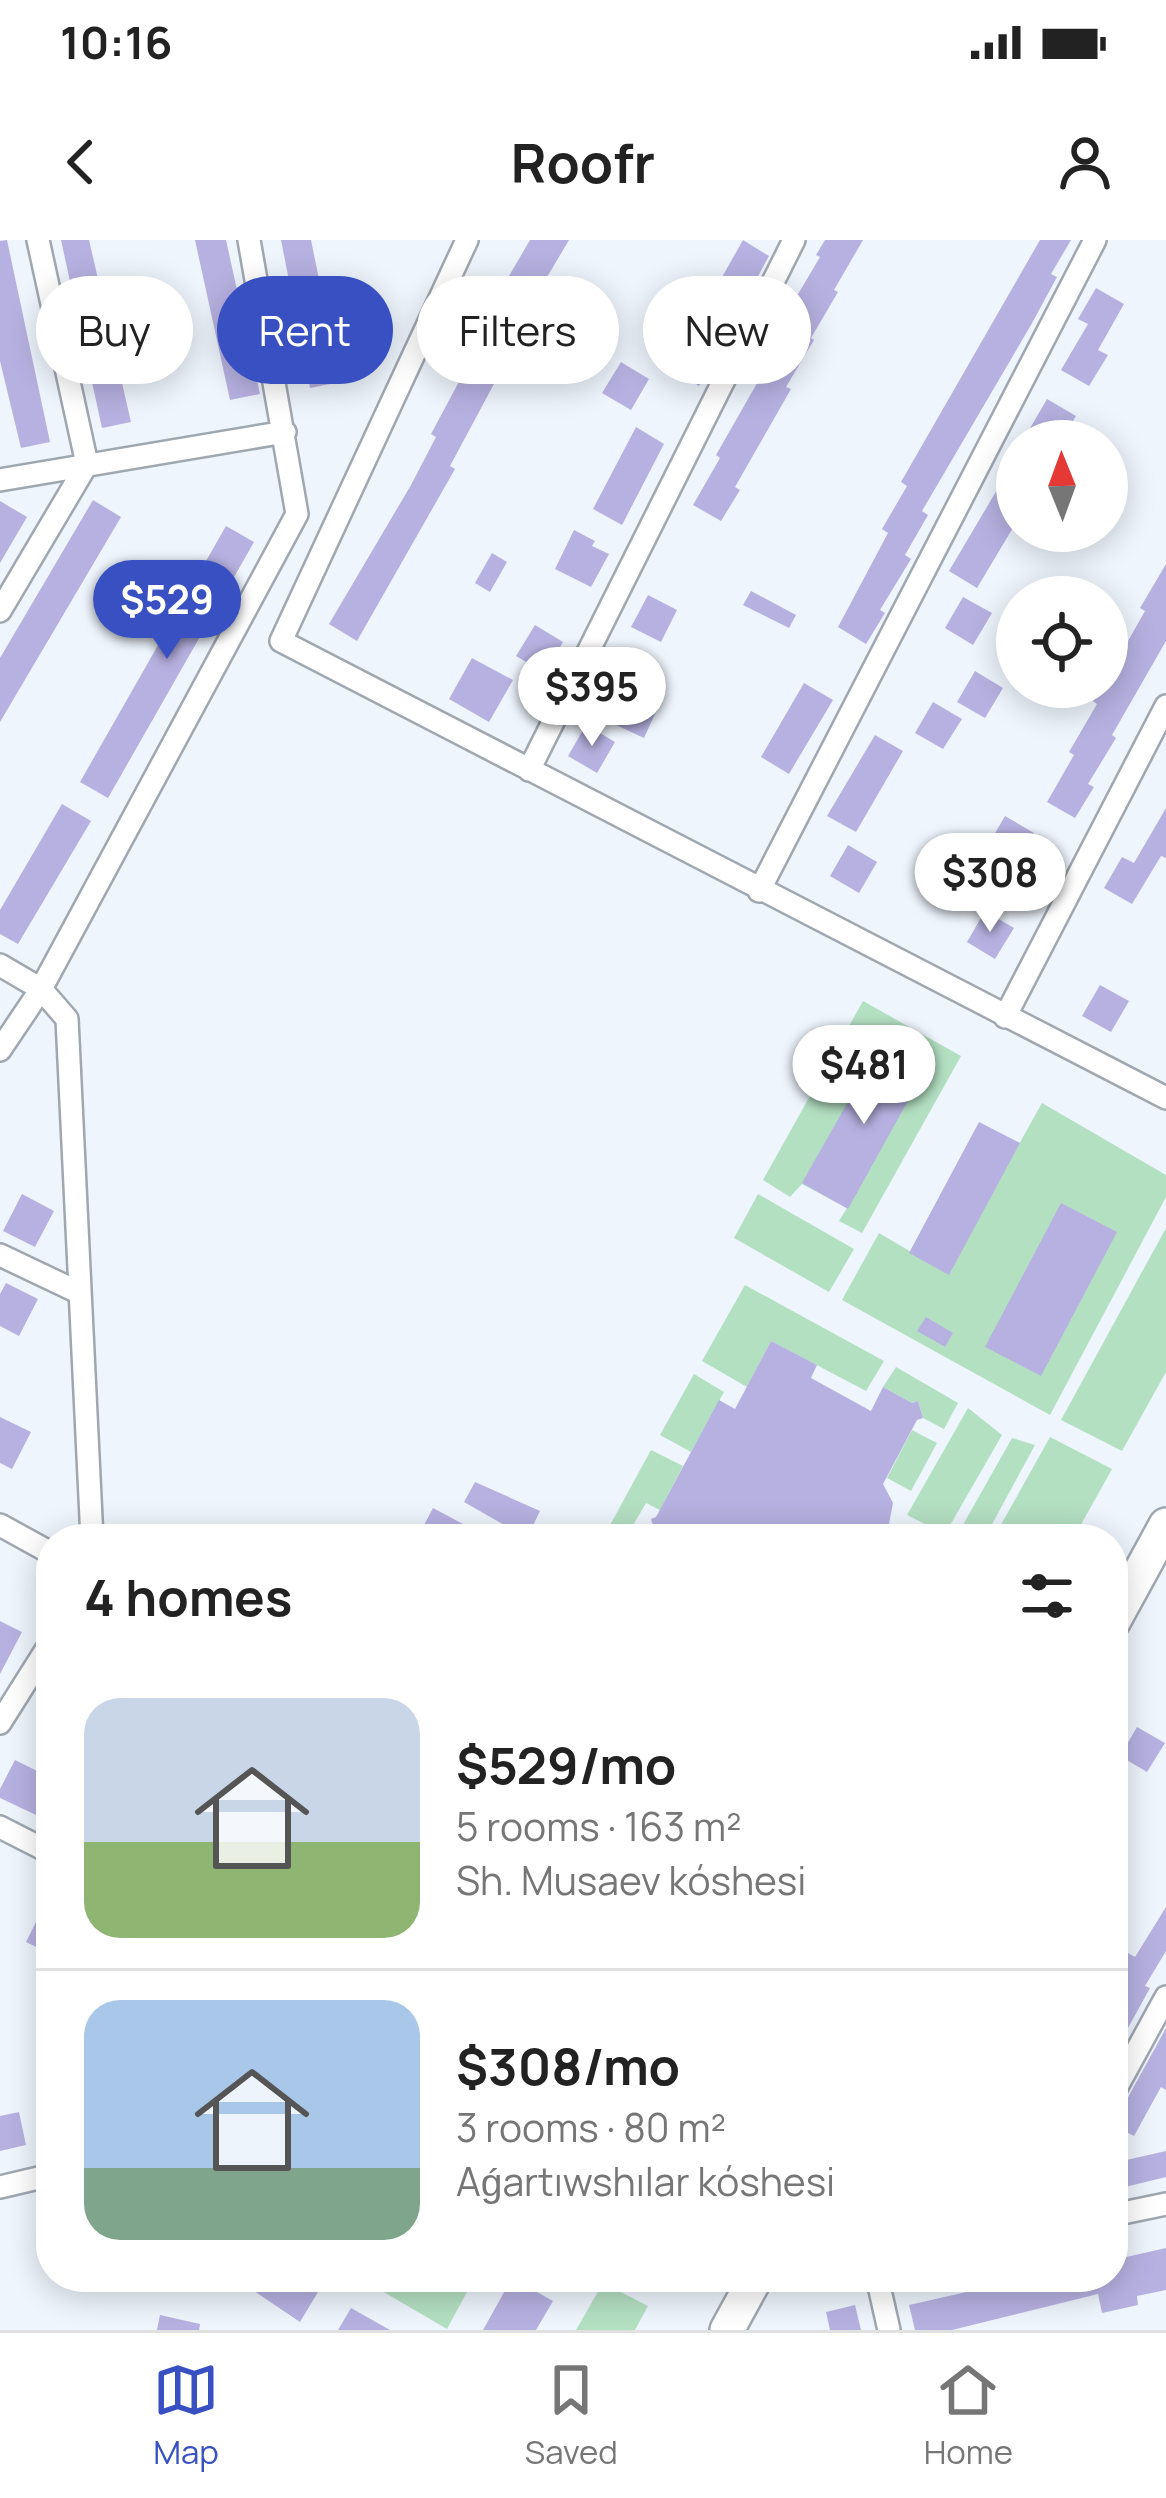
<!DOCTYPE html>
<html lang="en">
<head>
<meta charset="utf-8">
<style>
	:root { --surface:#fff; --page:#f6f6f6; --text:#222; --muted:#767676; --line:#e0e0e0; --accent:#3850c2 }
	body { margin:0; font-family:Manrope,sans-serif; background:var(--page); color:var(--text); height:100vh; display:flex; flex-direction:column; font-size:45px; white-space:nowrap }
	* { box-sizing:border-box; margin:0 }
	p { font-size:39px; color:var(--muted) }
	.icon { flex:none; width:66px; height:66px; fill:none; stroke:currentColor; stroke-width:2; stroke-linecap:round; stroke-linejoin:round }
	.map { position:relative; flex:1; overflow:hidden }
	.side { position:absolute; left:36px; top:1284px; width:1092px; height:768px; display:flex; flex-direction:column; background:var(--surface); border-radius:48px; box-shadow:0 6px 30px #0003 }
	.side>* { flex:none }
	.hud { position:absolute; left:36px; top:36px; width:1095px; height:108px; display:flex; gap:24px }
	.needle { width:78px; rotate:359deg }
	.controls { position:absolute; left:996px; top:180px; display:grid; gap:24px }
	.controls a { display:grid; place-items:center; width:132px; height:132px; border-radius:50%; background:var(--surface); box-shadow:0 6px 30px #0003; font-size:60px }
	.price { position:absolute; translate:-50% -102px; padding:0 27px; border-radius:42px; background:#fff; color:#222; font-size:39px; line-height:78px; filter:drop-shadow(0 3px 6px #0008) }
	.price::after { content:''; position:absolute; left:50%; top:72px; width:36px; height:27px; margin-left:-18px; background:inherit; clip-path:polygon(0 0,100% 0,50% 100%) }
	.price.on { background:var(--accent); color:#fff }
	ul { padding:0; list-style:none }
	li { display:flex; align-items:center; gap:36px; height:300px; padding:0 48px }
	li+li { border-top:3px solid var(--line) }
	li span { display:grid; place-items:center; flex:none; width:336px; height:240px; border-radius:36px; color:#555 }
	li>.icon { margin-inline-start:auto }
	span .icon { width:144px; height:144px; fill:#fffc; stroke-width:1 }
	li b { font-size:51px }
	h2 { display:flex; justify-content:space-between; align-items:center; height:144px; padding:0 48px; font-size:51px }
	.chip { padding:0 42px; border-radius:54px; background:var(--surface); box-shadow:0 6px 30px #0003; font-size:42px; line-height:108px }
	.chip.on { background:var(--accent); color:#fff }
	.status { display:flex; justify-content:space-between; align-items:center; height:84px; padding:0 60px; background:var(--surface); direction:ltr }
	.status svg { height:33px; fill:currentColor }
	header { display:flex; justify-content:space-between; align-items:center; height:156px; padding:0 48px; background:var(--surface); font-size:54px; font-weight:700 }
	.dock { display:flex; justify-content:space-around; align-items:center; height:168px; border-top:3px solid var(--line); background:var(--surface); font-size:33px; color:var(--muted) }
	.dock a { display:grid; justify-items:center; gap:6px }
	.dock .on { color:var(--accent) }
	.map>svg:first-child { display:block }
	.green { fill:#b4e0c2 }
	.building { fill:#b7b1e1 }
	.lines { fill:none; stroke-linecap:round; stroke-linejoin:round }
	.street-casing { stroke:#9fa7b1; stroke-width:26 }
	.primary-casing { stroke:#9fa7b1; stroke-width:38 }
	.street { stroke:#fff; stroke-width:21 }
	.primary { stroke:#fff; stroke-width:33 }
</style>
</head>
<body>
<div class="status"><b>10:16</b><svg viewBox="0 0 49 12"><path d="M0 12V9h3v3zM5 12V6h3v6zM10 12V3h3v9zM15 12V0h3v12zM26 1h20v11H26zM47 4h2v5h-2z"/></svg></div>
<header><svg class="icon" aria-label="back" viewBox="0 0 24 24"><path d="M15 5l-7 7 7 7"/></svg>Roofr<svg class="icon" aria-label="person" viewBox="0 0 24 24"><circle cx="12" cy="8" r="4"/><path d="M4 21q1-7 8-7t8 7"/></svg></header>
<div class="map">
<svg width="1166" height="2090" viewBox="0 0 1166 2090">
	<rect width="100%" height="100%" fill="#eef5fd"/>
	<path class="green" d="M 863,761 L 961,816 L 862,993 L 839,981 L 847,968 L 802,944 L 790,957 L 763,940 Z
		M 1042,863 L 1166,935 L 1166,957 L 1050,1175 L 842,1060 L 879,993 L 947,1033 Z
		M 758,954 L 854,1009 L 829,1052 L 734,998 Z
		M 1166,988 L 1166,1132 L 1122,1211 L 1061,1180 Z
		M 745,1045 L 884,1121 L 866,1151 L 771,1101 L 747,1147 L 702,1121 Z
		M 896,1127 L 958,1163 L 944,1189 L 923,1178 L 918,1161 L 912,1163 L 883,1147 Z
		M 694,1134 L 724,1152 L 691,1212 L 660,1195 Z
		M 968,1168 L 1002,1195 L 945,1294 L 907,1275 Z
		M 912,1190 L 937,1203 L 911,1251 L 887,1238 Z
		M 1050,1197 L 1112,1229 L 1073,1299 L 993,1299 Z
		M 1012,1198 L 1035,1205 L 984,1299 L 955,1299 Z
		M 651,1210 L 683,1226 L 660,1270 L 646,1263 L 625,1299 L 604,1296 Z
		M 358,2037 L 475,2037 L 447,2089 Z
		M 603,2043 L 648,2066 L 635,2090 L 576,2090 Z"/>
	<path class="building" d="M 7,0 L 50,202 L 21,208 L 0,121 L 0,1 Z
		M 61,0 L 89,0 L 131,182 L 102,188 Z
		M 195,0 L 226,0 L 260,154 L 230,160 Z
		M 281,0 L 311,0 L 340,142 L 310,148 Z
		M 530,0 L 569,0 L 495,125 L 502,129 L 450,226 L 455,229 L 357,401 L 329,384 L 411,245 L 436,197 L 431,194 L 485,93 L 478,89 Z
		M 743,0 L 769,16 L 699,146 L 670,129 Z
		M 825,0 L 863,0 L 834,50 L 838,52 L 811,98 L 814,100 L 786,147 L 791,149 L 735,247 L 740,250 L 721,281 L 693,265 L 720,218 L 716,215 L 772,117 L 767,114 L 794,68 L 791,66 L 820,17 L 816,15 Z
		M 1040,0 L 1071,0 L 1051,34 L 1057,37 L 1031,85 L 922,271 L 928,275 L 905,315 L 911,319 L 880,370 L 885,373 L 866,404 L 838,387 L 888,293 L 882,289 L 907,246 L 901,242 Z
		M 1096,48 L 1124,64 L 1098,110 L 1108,115 L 1089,146 L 1061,130 L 1088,84 L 1078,79 Z
		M 621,122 L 649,139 L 631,170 L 602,153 Z
		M 1047,159 L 1076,176 L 1061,201 L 1047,201 L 1029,190 Z
		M 636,187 L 664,204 L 622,285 L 593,269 Z
		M 1017,216 L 1017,281 L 977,348 L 949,331 Z
		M 93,260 L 121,277 L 0,482 L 0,418 Z
		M 0,261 L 27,277 L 0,323 Z
		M 226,286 L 254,302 L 108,558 L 80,542 Z
		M 574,290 L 595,301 L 592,306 L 609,314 L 591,347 L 555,329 Z
		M 492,313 L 507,322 L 490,352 L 475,343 Z
		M 1166,324 L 1166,401 L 1112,495 L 1116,498 L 1088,544 L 1094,547 L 1075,578 L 1047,562 L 1074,515 L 1069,512 L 1097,464 L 1093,461 L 1102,447 L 1107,447 L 1107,438 L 1145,371 L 1140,368 Z
		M 751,351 L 796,375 L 789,388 L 743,365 Z
		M 648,355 L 677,370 L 661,402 L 631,387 Z
		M 963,357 L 992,373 L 973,405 L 945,388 Z
		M 535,385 L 563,402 L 545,433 L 516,416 Z
		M 472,418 L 513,440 L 489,482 L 449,459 Z
		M 975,431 L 1003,448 L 985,478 L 957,462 Z
		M 804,443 L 833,460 L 789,534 L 761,517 Z
		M 629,451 L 659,465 L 644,498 L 614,484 Z
		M 933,462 L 962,479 L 943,509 L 915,493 Z
		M 586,485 L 615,502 L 597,533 L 568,516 Z
		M 875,495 L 903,511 L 856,592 L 827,576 Z
		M 62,564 L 91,581 L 18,704 L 0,694 L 0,670 Z
		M 1166,568 L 1166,618 L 1161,616 L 1132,664 L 1104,648 L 1122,617 L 1134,623 Z
		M 1005,576 L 1034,593 L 1012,630 L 1018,634 L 1000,665 L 972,649 L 994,611 L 987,607 Z
		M 848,605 L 877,622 L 859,653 L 830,636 Z
		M 985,671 L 1014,688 L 995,719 L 967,702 Z
		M 1100,745 L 1129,761 L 1111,792 L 1082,776 Z
		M 880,805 L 925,830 L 848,969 L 802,943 Z
		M 979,882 L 1020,903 L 949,1035 L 909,1013 Z
		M 22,954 L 54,971 L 35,1007 L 3,991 Z
		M 1061,963 L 1117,992 L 1041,1136 L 985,1107 Z
		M 6,1043 L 38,1059 L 19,1096 L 0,1086 L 0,1054 Z
		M 926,1077 L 953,1093 L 945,1107 L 917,1091 Z
		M 771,1101 L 817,1125 L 811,1138 L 871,1171 L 883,1147 L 912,1163 L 918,1161 L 923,1178 L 917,1180 L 883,1244 L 893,1263 L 889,1284 L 871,1299 L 722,1299 L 704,1289 L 698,1299 L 656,1295 L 651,1279 L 656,1277 L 719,1160 L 735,1169 Z
		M 0,1177 L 31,1192 L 12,1229 L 0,1223 Z
		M 475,1242 L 540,1271 L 527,1298 L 464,1262 Z
		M 433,1268 L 463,1284 L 455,1299 L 424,1285 Z
		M 0,1381 L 22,1392 L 0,1434 Z
		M 1137,1487 L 1165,1503 L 1147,1532 L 1120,1516 Z
		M 15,1520 L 51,1538 L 51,1582 L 0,1558 L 0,1549 Z
		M 51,1652 L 51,1714 L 26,1702 Z
		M 1166,1667 L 1166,1711 L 1145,1746 L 1150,1748 L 1113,1815 L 1113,1756 L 1125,1734 L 1119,1730 L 1128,1713 L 1135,1717 Z
		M 1166,1788 L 1166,1850 L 1161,1847 L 1134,1896 L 1113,1885 L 1113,1875 L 1126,1861 Z
		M 19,1872 L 26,1905 L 0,1911 L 0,1876 Z
		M 1166,1911 L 1166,1937 L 1113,1950 L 1113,1923 Z
		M 1166,2008 L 1166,2050 L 1137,2056 L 1138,2065 L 1102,2073 L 1098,2054 L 952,2090 L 915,2090 L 909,2065 L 1033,2037 L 1113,2037 L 1113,2020 Z
		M 254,2037 L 284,2037 L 293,2043 L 297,2037 L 327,2037 L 300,2082 L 248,2047 Z
		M 512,2038 L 553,2061 L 536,2090 L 483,2090 Z
		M 855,2065 L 861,2090 L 830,2090 L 826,2072 Z
		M 351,2068 L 390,2090 L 338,2090 Z
		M 160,2075 L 200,2084 L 199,2090 L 157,2090 Z"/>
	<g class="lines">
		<g class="street-casing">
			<path id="street" d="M 467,0 L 281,401 L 1166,858
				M 0,240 L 285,192
				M 0,371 L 87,224 L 38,0
				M 529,530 L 794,0
				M 759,651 L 1095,0
				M 0,725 L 41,749 L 67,779 L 92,1299
				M 1005,777 L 1166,466
				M 0,810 L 41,749 L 297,274 L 249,0
				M 0,1015 L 80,1053
				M 0,1285 L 51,1313
				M 0,1483 L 51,1402
				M 0,1587 L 51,1613
				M 1113,1854 L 1166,1757
				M 0,1947 L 51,1935
				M 1113,1975 L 1166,1964
				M 803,2037 L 816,2037
				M 877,2037 L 889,2090"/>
		</g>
		<g class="primary-casing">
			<path id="primary" d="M 1113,1382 L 1166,1285
				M 727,2090 L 756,2037"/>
		</g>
		<use href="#street" class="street"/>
		<use href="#primary" class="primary"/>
	</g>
</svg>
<div class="controls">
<a><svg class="needle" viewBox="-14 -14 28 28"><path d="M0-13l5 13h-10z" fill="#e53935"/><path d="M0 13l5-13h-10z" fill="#767676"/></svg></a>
<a><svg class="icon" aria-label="locate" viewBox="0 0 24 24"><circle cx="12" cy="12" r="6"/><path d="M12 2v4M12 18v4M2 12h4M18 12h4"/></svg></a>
</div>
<b class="price on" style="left:167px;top:422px">$529</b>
<b class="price" style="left:592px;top:509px">$395</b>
<b class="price" style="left:990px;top:695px">$308</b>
<b class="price" style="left:864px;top:887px">$481</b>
<div class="hud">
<a class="chip">Buy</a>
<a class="chip on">Rent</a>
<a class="chip">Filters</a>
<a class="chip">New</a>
</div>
<section class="side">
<h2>4 homes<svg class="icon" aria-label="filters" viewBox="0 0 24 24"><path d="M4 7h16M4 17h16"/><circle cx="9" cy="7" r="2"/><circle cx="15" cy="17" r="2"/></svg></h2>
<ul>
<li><span style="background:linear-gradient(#c9d6e8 60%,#8fb573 0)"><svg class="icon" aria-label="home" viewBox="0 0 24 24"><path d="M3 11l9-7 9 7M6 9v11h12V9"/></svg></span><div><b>$529/mo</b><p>5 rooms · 163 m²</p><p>Sh. Musaev kóshesi</p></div></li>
<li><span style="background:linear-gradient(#a9c7e8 70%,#7fa58c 0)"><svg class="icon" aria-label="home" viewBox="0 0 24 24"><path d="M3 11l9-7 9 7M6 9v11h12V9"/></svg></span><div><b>$308/mo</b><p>3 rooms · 80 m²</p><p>Aǵartıwshılar kóshesi</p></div></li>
</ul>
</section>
</div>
<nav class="dock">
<a class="on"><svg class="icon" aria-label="map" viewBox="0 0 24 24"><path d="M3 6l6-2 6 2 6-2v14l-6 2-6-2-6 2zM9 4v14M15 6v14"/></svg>Map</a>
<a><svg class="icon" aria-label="saved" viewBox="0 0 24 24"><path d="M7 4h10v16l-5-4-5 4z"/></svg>Saved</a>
<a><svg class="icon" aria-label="home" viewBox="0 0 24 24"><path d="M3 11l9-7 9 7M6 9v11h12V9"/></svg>Home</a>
</nav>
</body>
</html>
